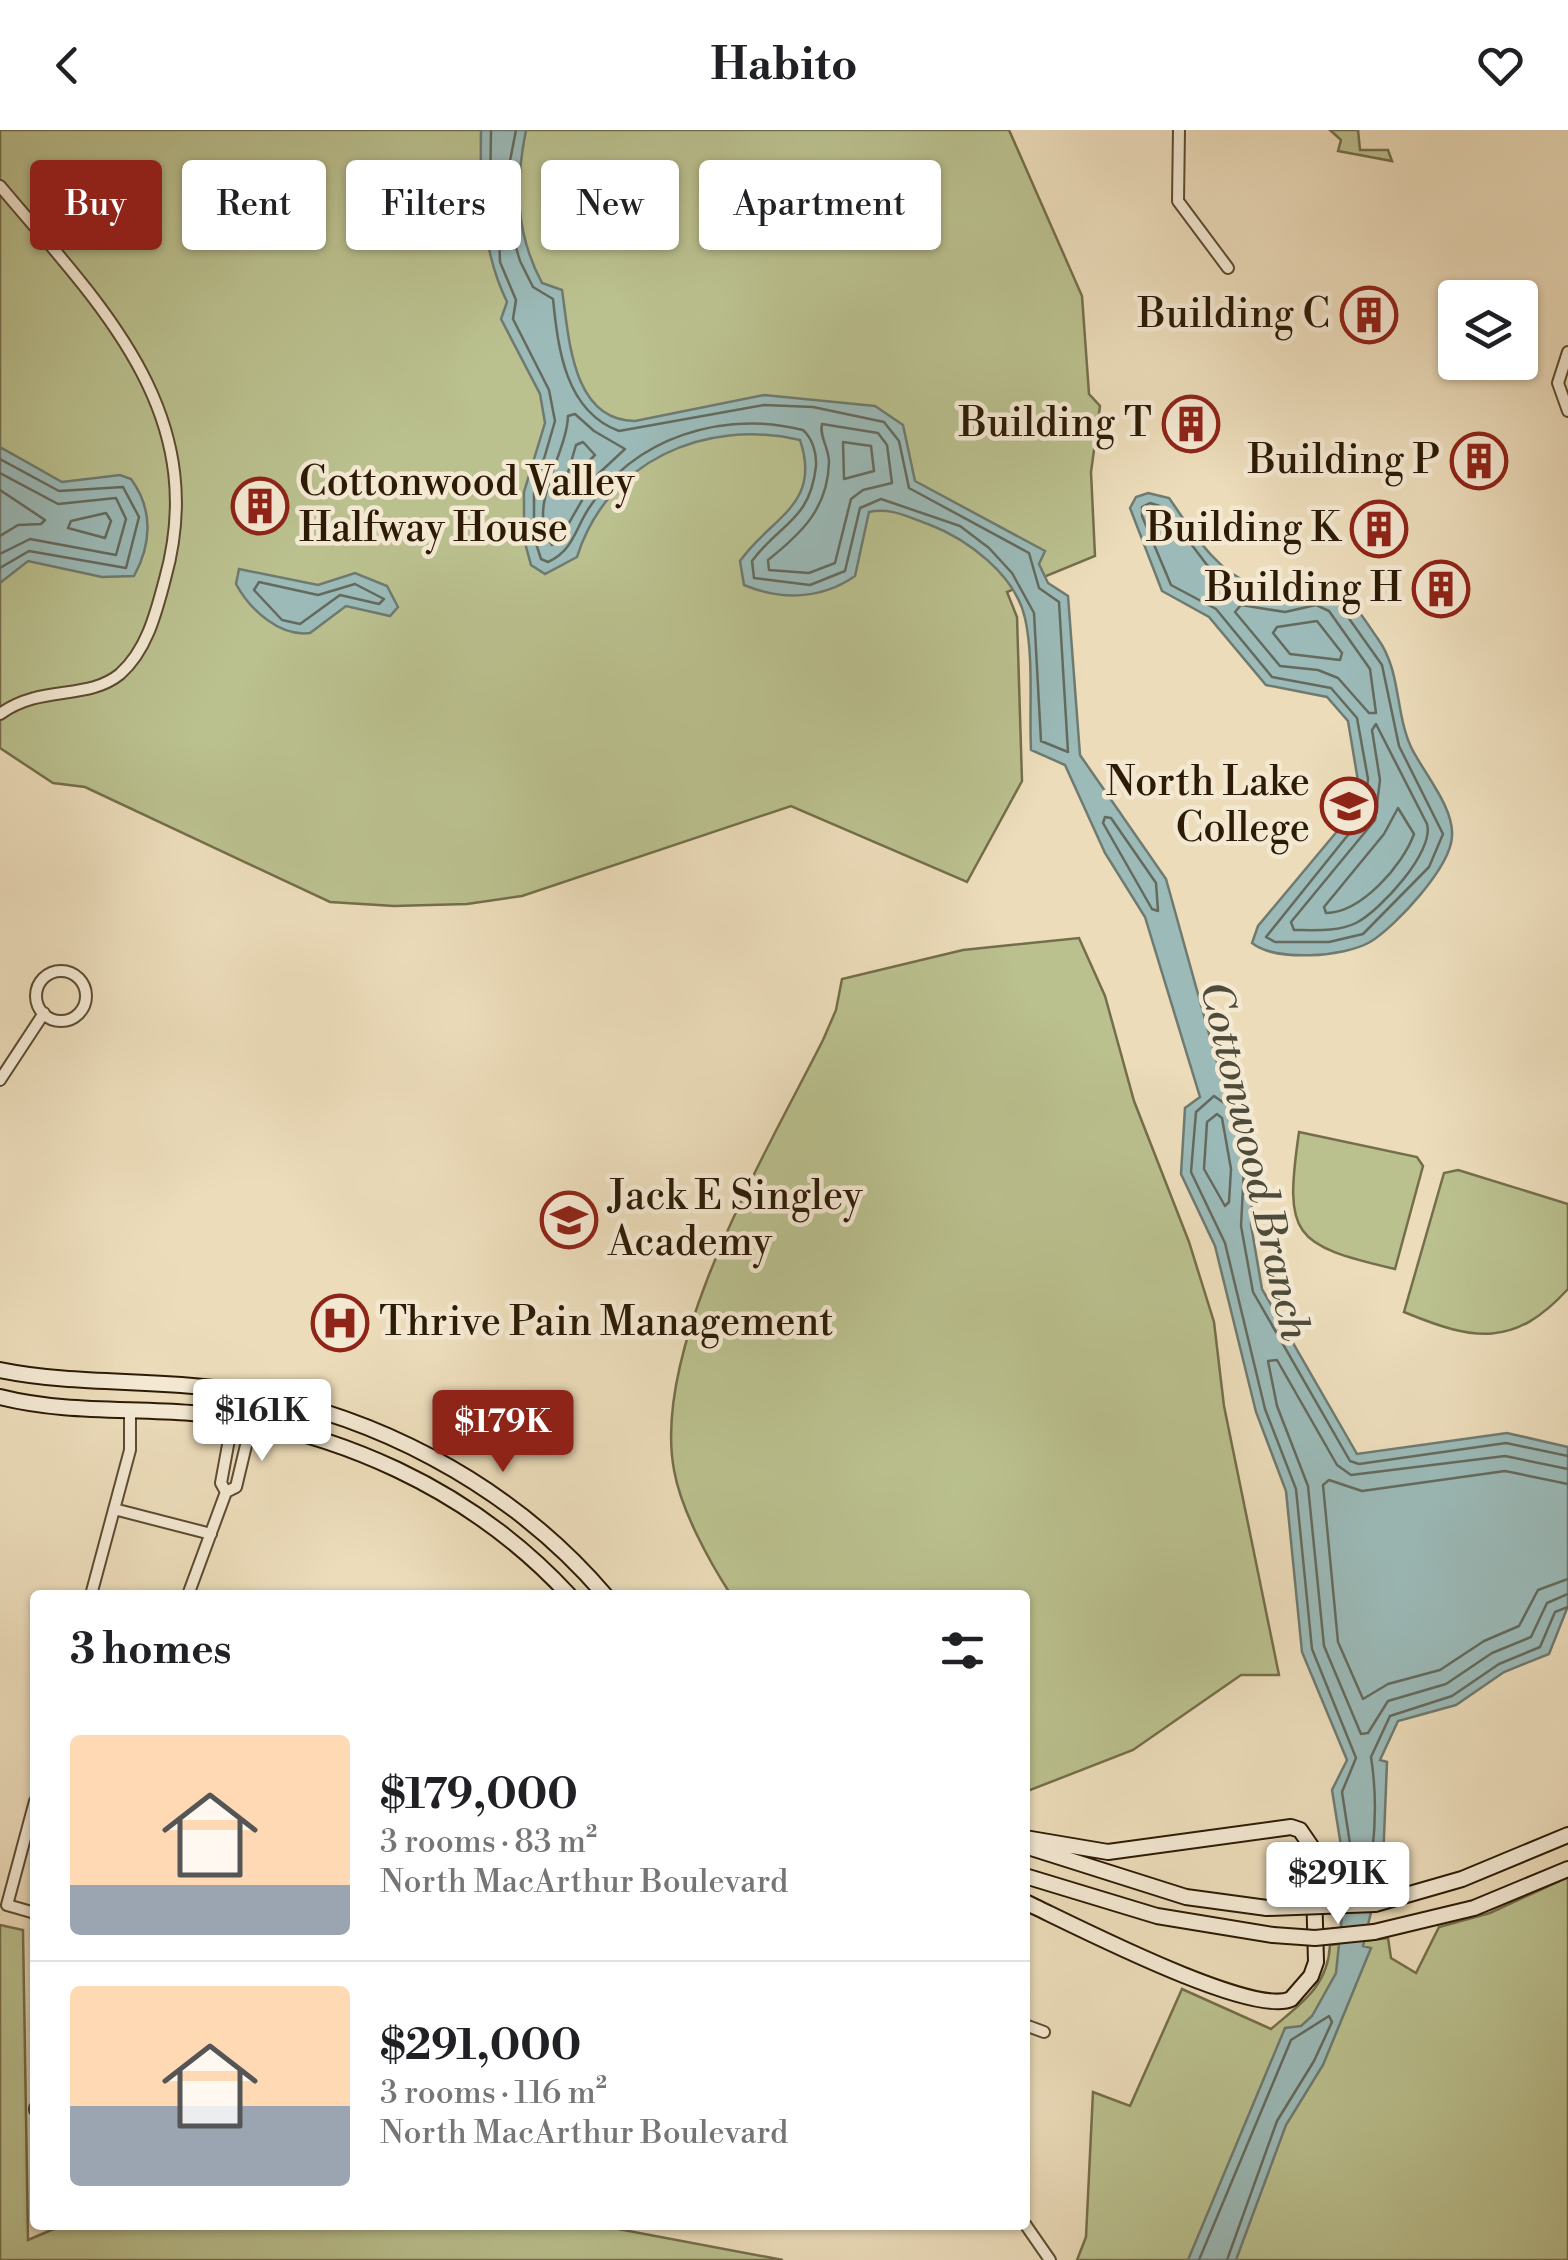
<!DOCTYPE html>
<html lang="en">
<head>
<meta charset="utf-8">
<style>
	:root { --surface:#fff; --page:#f2f2f2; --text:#202124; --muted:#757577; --line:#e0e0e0; --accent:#8f2418 }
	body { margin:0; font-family:"Libre Bodoni",serif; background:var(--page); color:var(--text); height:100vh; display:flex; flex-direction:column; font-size:38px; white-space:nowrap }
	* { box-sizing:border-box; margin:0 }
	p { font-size:32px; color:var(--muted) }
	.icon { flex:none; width:55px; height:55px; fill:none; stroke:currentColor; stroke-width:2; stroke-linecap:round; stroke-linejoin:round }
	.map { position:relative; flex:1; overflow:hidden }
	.panel { position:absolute; left:30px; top:1460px; width:1000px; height:640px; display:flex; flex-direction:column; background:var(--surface); border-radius:10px; box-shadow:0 2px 8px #0004 }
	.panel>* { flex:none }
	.top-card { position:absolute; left:30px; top:30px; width:1000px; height:90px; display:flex; gap:20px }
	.fabs { position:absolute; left:1438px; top:150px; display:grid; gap:20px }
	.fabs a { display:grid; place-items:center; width:100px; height:100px; border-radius:10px; background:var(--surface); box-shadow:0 2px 8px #0004; font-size:50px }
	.price { position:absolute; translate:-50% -85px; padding:0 22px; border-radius:10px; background:#fff; color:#222; font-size:32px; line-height:65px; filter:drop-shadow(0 2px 5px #0008) }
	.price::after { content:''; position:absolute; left:50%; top:60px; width:30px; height:22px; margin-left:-15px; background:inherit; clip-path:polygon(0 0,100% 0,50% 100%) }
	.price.current { background:var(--accent); color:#fff }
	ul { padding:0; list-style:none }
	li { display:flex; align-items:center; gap:30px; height:250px; padding:0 40px }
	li+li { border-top:2px solid var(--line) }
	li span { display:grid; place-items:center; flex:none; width:280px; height:200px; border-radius:10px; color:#555 }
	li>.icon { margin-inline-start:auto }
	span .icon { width:120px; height:120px; fill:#fffc; stroke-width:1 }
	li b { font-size:42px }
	h2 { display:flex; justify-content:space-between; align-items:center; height:120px; padding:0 40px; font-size:42px }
	.tag { padding:0 35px; border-radius:10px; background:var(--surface); box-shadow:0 2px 8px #0004; font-size:35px; line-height:90px }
	.tag.current { background:var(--accent); color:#fff }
	header { display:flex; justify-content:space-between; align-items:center; height:130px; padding:0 40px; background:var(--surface); font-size:45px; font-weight:700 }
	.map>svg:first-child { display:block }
	.green { fill:#bac08e; stroke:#746e4a; stroke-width:2.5 }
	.water { fill:#9bbab8; stroke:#6f7a70; stroke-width:2.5 }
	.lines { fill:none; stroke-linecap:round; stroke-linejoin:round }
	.shore { stroke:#646a5e; stroke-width:2.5 }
	.minor-casing { stroke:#5d4b32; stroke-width:14 }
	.secondary-casing { stroke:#2d1b05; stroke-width:18 }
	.minor { stroke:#f3e8d2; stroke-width:10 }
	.secondary { stroke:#f3e8d2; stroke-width:14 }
	.secondary-bridge-casing { stroke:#2d1b05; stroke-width:18; stroke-linecap:butt }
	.secondary-bridge { stroke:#f3e8d2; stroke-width:14 }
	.labels { text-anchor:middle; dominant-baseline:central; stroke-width:9; stroke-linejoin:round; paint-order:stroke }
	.poi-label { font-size:40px; fill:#2d1b05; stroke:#f3e8d2; text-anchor:end }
	.water-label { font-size:42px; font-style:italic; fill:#4e4b3b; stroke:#f3e8d2 }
</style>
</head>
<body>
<header><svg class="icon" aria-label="back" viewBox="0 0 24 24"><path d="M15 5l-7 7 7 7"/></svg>Habito<svg class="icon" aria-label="heart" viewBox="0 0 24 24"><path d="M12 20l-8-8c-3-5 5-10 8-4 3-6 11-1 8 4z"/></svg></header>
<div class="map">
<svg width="1568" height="2130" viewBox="0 0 1568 2130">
	<rect width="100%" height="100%" fill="#ecdcba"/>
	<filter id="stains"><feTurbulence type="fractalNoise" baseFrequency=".002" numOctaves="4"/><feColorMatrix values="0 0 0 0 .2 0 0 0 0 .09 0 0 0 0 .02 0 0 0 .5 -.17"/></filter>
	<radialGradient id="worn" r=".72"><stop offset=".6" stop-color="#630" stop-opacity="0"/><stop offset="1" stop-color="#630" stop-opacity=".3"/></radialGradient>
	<path class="green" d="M 0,0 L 1009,0 L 1082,166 L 1089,264 L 1100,276 L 1091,342 L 1095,426 L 1007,462 L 1017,487 L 1022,651 L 967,752 L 791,676 L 522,766 L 467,774 L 394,776 L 330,772 L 85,657 L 53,653 L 0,618 Z
		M 1330,0 L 1358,0 L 1360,20 L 1388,20 L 1392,31 L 1338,21 L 1341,10 Z
		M 1079,808 L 1105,866 L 1134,971 L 1189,1112 L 1214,1192 L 1224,1276 L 1279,1545 L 1241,1545 L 1133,1620 L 1025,1662 L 1025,1465 L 731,1465 C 709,1431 681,1380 674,1340 C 651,1217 768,1019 823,910 L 836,880 L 842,849 L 963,820 Z
		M 1299,1002 L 1417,1027 L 1423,1036 L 1395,1139 C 1292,1115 1284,1106 1299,1002 Z
		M 1458,1040 L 1568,1074 L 1568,1159 C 1514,1218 1474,1211 1404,1182 L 1444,1043 Z
		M 1568,1747 L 1568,2130 L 1077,2130 L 1086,2107 L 1093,1962 L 1130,1976 L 1182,1859 L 1271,1899 C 1300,1874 1328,1857 1330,1815 L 1388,1808 L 1391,1828 L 1416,1843 L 1439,1797 L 1490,1783 Z
		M 0,1795 L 23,1800 L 28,2110 L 63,2095 L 597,2095 L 783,2130 L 0,2130 Z"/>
	<path class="water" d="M 481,0 L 526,0 C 515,56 515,102 542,153 L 562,160 C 569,205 571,291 635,291 L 764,265 L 875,276 L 903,295 L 915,351 L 1045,421 L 1039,434 L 1048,453 L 1068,466 L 1080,625 L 1166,749 L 1225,961 L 1243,973 L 1254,1038 L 1251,1095 L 1262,1159 L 1357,1324 L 1507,1303 L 1568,1317 L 1568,1476 L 1549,1524 L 1504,1542 L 1456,1575 L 1398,1591 L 1380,1630 L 1387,1632 L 1383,1732 L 1363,1816 L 1371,1818 L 1323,1935 L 1286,1995 L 1236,2130 L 1188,2130 L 1285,1898 L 1301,1896 L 1312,1886 L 1336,1843 L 1346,1747 L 1332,1660 L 1347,1630 L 1302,1522 L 1286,1361 L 1256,1282 L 1215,1116 L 1181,1044 L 1185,978 L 1200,967 L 1145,787 L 1105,723 L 1065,635 L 1031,620 C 1029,578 1034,528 1025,488 C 1015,444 967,409 928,394 C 908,387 890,377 869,382 L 855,446 C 822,469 782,471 744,455 L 740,431 C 771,387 822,375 800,310 C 705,288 607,331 577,427 L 545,444 L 531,435 L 524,409 L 524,362 L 545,293 L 540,264 L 501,189 L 507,172 C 481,118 480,60 481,0 Z
		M 0,317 L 62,352 L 120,345 L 131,349 C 153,379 152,413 134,446 L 102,447 L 28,431 L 0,453 Z
		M 1148,363 L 1169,368 C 1191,399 1215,441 1252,454 C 1275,463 1290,456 1312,453 C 1342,449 1363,488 1378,509 C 1401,541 1395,582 1411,617 C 1423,642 1454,677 1452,706 C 1451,737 1396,796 1370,812 C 1344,827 1276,832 1252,813 L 1258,796 L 1354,681 L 1358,651 L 1348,591 L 1327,567 L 1266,555 L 1209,487 L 1162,461 L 1130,378 L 1136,367 Z
		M 239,439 L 318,455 L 355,443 L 387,456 L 398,477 L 390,486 L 346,476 L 310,503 C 280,507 250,480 236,454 Z"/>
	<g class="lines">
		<path class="shore" d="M 491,0 L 490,70 L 499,103 L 500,132 L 516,170 L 513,189 L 549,260 L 555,291 L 534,363 L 534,407 L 541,429 L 548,432 C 573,421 575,399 589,378 C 635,307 722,280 803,300 C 812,308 817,323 816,336 C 810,391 780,393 752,431 L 754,448 L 810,455 L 845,441 L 860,378 L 881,369 L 960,396 L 989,418 L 1012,443 L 1034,483 L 1041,611 L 1068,622 L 1059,472 L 1039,458 L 1029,423 L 909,358 L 899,311 L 884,292 L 813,277 L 764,275 L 619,301 C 565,281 558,218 553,169 L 533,157 L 520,131 L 507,87 L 507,46 L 516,0
			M 575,284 L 594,301 L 625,319 L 596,346 L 558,412 L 552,415 C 525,378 567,324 568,286 Z
			M 822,294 L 878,303 L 887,315 L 892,353 L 863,360 L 851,369 L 835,433 L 809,443 L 769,440 L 768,430 C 802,403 828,378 829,332 C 829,318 819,306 822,294 Z
			M 583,312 L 595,325 L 570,350 L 567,346 L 576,315 Z
			M 843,312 L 871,316 L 874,341 L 844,349 Z
			M 0,329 L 59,361 L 123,357 L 139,387 L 126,438 L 29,421 L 0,438
			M 0,343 L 58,374 L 116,368 L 126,389 L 116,425 L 30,409 L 0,424
			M 0,360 L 45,390 L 41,394 L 18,395 L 0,406
			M 1150,373 L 1163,377 L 1207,435 L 1246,463 L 1285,470 L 1316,463 L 1338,473 L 1382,535 L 1399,616 L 1443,704 L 1429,737 L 1363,804 L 1329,812 L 1275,812 L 1266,807 L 1364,685 L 1368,649 L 1357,588 L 1331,558 L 1272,547 L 1216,479 L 1171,455 L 1142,386 L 1142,377 Z
			M 106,383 L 111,391 L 105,408 L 68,398 L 71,391 Z
			M 259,452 L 318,465 L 355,454 L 384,469 L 379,474 L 340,465 L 300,494 L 282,490 L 254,460 Z
			M 1241,475 L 1285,482 L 1316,475 L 1329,481 L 1370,539 L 1376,583 L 1369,583 L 1338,548 L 1318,540 L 1280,536 L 1235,482 Z
			M 1317,491 L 1342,523 L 1340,530 L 1290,524 L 1273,503 L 1277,497 Z
			M 1376,594 L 1427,694 C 1435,721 1380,781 1356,793 C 1338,802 1313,800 1294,800 L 1291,792 L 1375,690 L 1380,650 L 1372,600 Z
			M 1398,678 L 1414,704 C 1403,735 1361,783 1326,783 L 1324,777 L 1384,704 Z
			M 1105,687 L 1111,688 L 1156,753 L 1158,781 L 1152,779 L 1103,693 Z
			M 1217,984 L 1222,988 L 1231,1039 L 1229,1072 L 1225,1076 L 1204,1039 L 1207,992 Z
			M 1568,1339 L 1505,1326 L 1351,1345 L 1337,1335 L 1277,1230 L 1268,1231 L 1277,1276 L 1308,1356 L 1324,1516 L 1361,1604 L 1368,1603 L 1388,1571 L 1446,1554 L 1492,1523 L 1531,1507 L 1547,1473 L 1568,1464
			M 1568,1354 L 1505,1341 L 1362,1361 L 1329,1350 L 1323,1355 L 1338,1512 L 1363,1569 L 1388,1554 L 1440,1540 L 1484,1511 L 1519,1496 L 1538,1460 L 1568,1449
			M 1353,1765 L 1355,1746 L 1342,1662 L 1356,1628 L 1312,1519 L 1296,1359 L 1265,1279 L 1225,1113 L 1191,1042 L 1196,982 L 1214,966 L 1234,980 L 1244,1038 L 1241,1096 L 1253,1162 L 1350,1331 L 1359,1334 L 1506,1313 L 1568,1326
			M 1365,1765 C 1375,1719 1378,1671 1371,1627 L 1390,1586 L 1452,1566 L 1499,1534 L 1540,1517 L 1555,1482 L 1568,1477
			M 1199,2130 L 1291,1910 L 1329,1886 L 1332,1892 L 1314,1931 L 1277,1991 L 1227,2130"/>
		<g class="minor-casing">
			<path id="minor" d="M 1179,0 L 1178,71 L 1228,138
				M 0,56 C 98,173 212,281 165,449 C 156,483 147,520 120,544 C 87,571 41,554 0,584
				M 1568,222 L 1558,253 L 1568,281
				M36 866a25 25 0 1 1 50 0a25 25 0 1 1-50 0Z
				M 0,950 L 44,883
				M 226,1362 L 236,1357 L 248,1307 L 238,1299
				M 114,1379 L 211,1404
				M 91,1465 L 130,1320 L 130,1281
				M 188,1465 L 226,1362 L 221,1353 L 230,1304 L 238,1299 L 240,1289
				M 35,1671 L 7,1775 L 35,1783
				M 1025,1895 L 1044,1902
				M 35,1978 L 35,1980
				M 1025,2094 L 1050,2130"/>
		</g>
		<g class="secondary-casing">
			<path id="secondary" d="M 0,1240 C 74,1255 147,1249 221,1259 C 368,1279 509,1353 605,1465
				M 0,1267 C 63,1283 127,1278 191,1283 C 334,1297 471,1359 569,1465
				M 1025,1708 L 1108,1722 L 1291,1697 L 1300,1700 L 1313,1719 L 1316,1832 L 1311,1846 L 1291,1869 C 1253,1888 1070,1793 1025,1772
				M 1025,1716 L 1186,1767 L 1267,1778
				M 1025,1746 L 1157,1786 L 1273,1805
				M 1375,1774 L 1462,1749 L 1568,1705
				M 1374,1802 L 1474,1778 L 1568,1739"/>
		</g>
		<use href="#minor" class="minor"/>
		<use href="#secondary" class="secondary"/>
		<g class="secondary-bridge-casing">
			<path id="secondary-bridge" d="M 1267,1778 L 1375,1774
				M 1273,1805 L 1315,1808 L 1374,1802"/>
		</g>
		<use href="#secondary-bridge" class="secondary-bridge"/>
	</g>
	<defs>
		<g id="building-ring" transform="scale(2.875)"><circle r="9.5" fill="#f3e8d2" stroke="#8f2418" stroke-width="1.5"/><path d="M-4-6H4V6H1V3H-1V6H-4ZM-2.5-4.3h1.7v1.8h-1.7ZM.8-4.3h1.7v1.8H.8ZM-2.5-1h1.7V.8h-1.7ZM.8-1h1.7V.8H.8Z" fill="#8f2418"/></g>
		<g id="university-ring" transform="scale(2.875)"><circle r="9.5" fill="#f3e8d2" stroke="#8f2418" stroke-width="1.5"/><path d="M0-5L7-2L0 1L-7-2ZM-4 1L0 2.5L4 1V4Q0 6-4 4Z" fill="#8f2418"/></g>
		<g id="school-ring" transform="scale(2.875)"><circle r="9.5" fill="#f3e8d2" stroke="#8f2418" stroke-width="1.5"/><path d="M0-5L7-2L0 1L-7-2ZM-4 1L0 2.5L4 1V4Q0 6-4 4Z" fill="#8f2418"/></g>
		<g id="hospital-ring" transform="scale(2.875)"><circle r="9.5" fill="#f3e8d2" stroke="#8f2418" stroke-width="1.5"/><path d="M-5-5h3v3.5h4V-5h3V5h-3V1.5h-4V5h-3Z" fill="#8f2418"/></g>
	</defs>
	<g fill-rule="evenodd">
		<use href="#building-ring" x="1369" y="185"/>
		<use href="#building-ring" x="1191" y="294"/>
		<use href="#building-ring" x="1479" y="331"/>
		<use href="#building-ring" x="260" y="376"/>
		<use href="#building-ring" x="1379" y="399"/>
		<use href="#building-ring" x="1441" y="459"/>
		<use href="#university-ring" x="1349" y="676"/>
		<use href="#school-ring" x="569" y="1090"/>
		<use href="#hospital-ring" x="340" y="1193"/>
	</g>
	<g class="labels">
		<g class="poi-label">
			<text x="1330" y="185">Building C</text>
			<text x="1152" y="294">Building T</text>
			<text x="1440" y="331">Building P</text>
			<text x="299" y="353" text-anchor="start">Cottonwood Valley<tspan x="299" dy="46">Halfway House</tspan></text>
			<text x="1340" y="399">Building K</text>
			<text x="1402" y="459">Building H</text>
			<text x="1310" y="653">North Lake<tspan x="1310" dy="46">College</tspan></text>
			<text x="608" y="1067" text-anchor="start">Jack E Singley<tspan x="608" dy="46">Academy</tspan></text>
			<text x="379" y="1193" text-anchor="start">Thrive Pain Management</text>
		</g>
		<g class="water-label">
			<text transform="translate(1254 1031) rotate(77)">Cottonwood Branch</text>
		</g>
	</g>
	<rect width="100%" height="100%" filter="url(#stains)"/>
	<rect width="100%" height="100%" fill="url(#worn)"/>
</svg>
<div class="fabs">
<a><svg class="icon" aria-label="layers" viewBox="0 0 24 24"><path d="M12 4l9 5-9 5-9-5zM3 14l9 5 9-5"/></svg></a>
</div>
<b class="price" style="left:262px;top:1334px">$161K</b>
<b class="price current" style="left:503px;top:1345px">$179K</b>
<b class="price" style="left:1338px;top:1797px">$291K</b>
<div class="top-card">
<a class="tag current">Buy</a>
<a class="tag">Rent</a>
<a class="tag">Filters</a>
<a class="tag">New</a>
<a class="tag">Apartment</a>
</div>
<section class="panel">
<h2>3 homes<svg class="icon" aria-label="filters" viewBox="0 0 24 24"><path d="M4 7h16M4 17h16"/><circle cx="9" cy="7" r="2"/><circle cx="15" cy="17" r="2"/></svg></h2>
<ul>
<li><span style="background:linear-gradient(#ffd9b3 75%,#9aa5b1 0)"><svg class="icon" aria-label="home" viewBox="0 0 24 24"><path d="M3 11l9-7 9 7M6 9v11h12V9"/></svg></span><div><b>$179,000</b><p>3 rooms · 83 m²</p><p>North MacArthur Boulevard</p></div></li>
<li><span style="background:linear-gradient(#ffd9b3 60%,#9aa5b1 0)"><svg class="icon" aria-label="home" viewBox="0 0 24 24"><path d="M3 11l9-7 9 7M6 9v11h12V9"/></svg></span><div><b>$291,000</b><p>3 rooms · 116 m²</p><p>North MacArthur Boulevard</p></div></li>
</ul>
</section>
</div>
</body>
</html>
